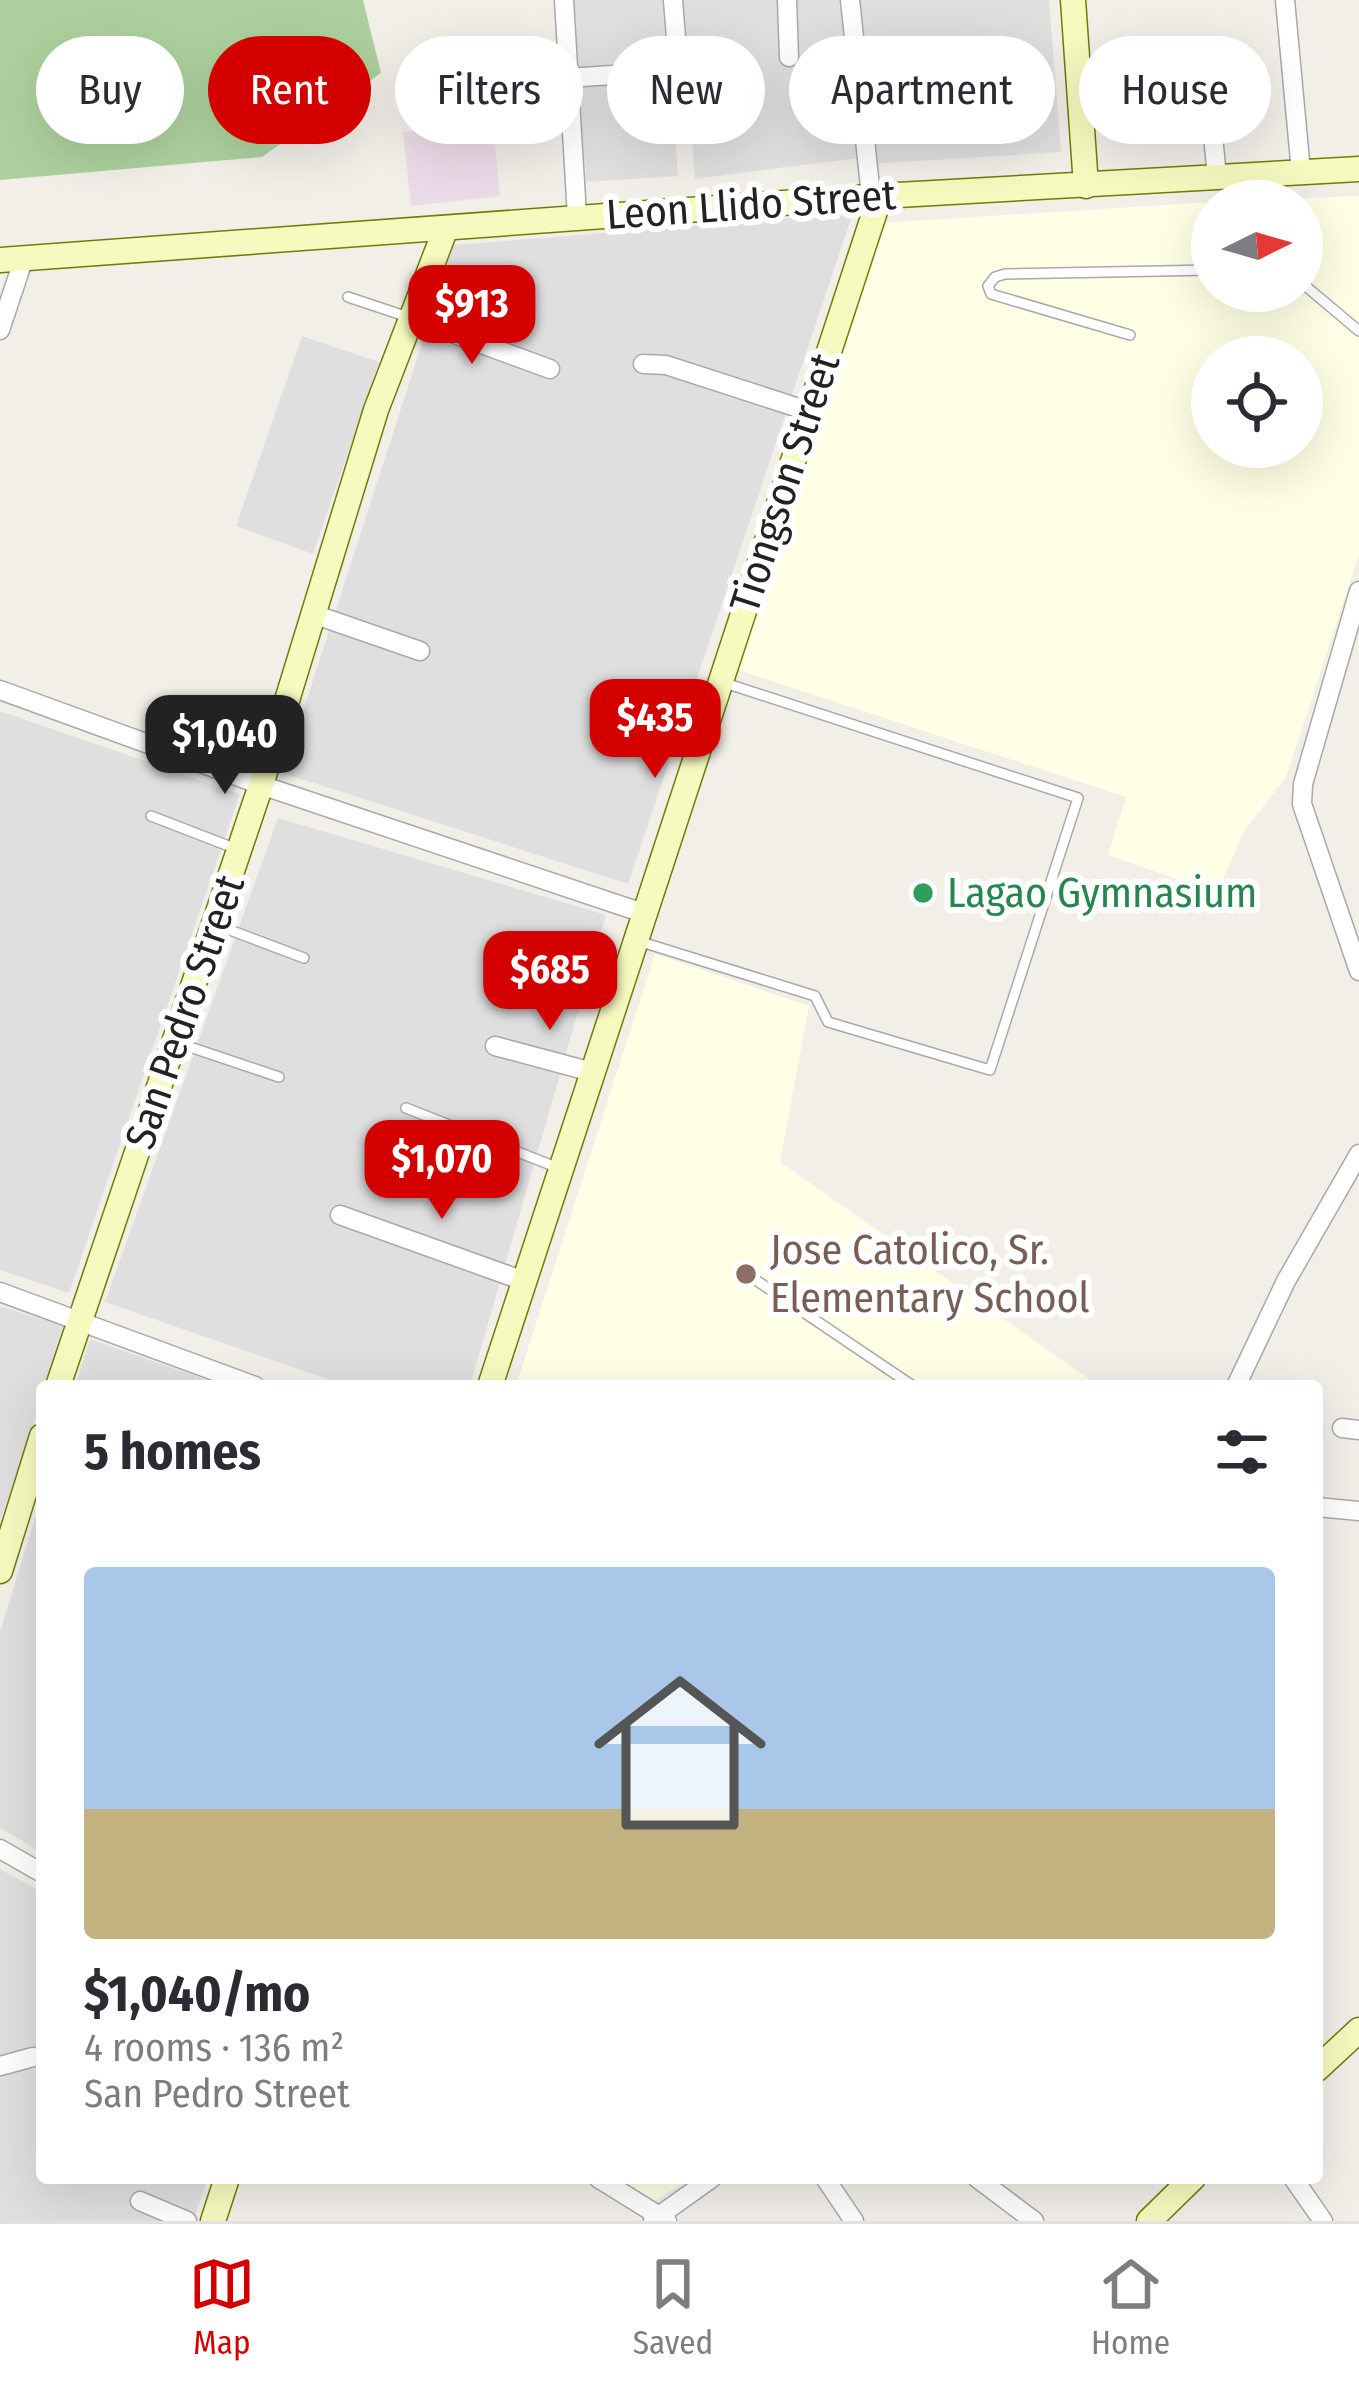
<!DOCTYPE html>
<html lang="en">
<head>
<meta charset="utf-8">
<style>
	:root { --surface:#fff; --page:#f7f7f7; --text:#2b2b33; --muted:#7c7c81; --line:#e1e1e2; --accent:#d40000 }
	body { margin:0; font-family:"Fira Sans Condensed",sans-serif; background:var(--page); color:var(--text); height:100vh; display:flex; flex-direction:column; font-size:45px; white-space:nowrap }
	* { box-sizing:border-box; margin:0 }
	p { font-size:39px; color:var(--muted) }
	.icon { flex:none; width:66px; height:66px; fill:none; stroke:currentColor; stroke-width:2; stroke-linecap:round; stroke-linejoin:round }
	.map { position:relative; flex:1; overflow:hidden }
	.sheet { position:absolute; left:36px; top:1380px; width:1287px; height:804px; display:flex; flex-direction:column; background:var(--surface); border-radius:12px; box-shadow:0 12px 48px #0002 }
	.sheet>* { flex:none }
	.hud { position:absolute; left:36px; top:36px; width:1287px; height:108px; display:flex; gap:24px }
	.needle { width:78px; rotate:85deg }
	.fabs { position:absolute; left:1191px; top:180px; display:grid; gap:24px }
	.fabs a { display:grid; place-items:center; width:132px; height:132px; border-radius:50%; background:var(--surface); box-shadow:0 12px 48px #0002; font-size:60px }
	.price { position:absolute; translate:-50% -102px; padding:0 27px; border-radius:24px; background:var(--accent); color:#fff; font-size:39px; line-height:78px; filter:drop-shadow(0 3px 6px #0008) }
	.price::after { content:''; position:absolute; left:50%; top:72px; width:36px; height:27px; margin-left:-18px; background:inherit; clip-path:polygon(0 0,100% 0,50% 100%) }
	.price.on { background:#222; color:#fff }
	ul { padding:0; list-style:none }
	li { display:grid; align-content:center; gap:24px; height:636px; padding:0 48px }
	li+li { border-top:3px solid var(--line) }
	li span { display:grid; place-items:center; height:372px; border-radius:12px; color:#555 }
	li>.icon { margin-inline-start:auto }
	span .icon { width:216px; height:216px; fill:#fffc; stroke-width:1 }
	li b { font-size:51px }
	h2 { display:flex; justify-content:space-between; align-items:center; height:144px; padding:0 48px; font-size:51px }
	.chip { padding:0 42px; border-radius:54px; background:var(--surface); box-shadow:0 12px 48px #0002; font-size:42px; line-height:108px }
	.chip.on { background:var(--accent); color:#fff }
	.tabs { display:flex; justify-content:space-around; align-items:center; height:168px; border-top:3px solid var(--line); background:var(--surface); font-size:33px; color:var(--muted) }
	.tabs a { display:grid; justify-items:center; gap:6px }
	.tabs .on { color:var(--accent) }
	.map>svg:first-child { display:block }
	.residential { fill:#e0dfdf }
	.industrial { fill:#ebdbe8 }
	.education { fill:#ffffe5; fill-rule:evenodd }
	.forest { fill:#add19e }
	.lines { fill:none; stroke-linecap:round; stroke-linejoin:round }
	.lane-casing { stroke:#a9a9a9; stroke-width:12 }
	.street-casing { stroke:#a9a9a9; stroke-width:21 }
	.secondary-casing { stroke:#707d05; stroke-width:27 }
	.lane { stroke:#fff; stroke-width:9 }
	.street { stroke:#fff; stroke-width:18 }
	.secondary { stroke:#f7fabf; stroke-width:24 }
	.leisure-dot { fill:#2e9e5b; stroke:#fff; stroke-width:4.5 }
	.education-dot { fill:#8d6e63; stroke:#fff; stroke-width:4.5 }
	.labels { text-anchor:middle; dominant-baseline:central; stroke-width:12; stroke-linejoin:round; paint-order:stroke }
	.street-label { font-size:42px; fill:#222; stroke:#fff }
	.leisure-label { font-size:42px; fill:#27864d; stroke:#fff; text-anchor:start }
	.education-label { font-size:42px; fill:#785e54; stroke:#fff; text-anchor:start }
</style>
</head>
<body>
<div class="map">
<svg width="1359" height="2221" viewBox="0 0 1359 2221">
	<rect width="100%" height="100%" fill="#f2efe9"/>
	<path class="residential" d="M 574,0 L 666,0 L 678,176 L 586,182 Z
		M 682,0 L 841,0 L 858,158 L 695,179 Z
		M 854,0 L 1049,0 L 1061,152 L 870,164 Z
		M 853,213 L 628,884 L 283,773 L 454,245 Z
		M 302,336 L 379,362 L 313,554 L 236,526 Z
		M 0,711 L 240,794 L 69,1293 L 0,1270 Z
		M 278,818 L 606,915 L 470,1386 L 347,1386 L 105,1302 Z
		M 0,1306 L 67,1327 L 47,1386 L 42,1386 L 42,1400 L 0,1521 Z
		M 90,1339 L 224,1386 L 75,1386 Z
		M 42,1495 L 42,1853 L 0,1828 L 0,1632 Z
		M 0,1869 L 42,1892 L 42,2178 L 208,2178 L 193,2221 L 0,2221 Z"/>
	<path class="industrial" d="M 493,123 L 500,196 L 411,206 L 403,132 Z"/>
	<path class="education" d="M 1359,196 L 1359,554 L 1286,777 L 1244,831 L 1217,893 L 1108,855 L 1126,797 L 738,670 L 880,223 L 1212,202 L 1212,291 L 1302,291 L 1302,201 L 1226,201 ZM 1212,357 L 1302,357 L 1302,447 L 1212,447 Z
		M 655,954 L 809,1006 L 780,1162 L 1099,1386 L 516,1386 Z
		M 611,2178 L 692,2178 L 654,2201 Z"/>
	<path class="forest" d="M 0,0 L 363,0 L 381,73 L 262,157 L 0,180 Z"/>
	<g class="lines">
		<g class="lane-casing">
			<path id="lane" d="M 1302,283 L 1359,331
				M 348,297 L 411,318
				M 1130,335 L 991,294 L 988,286 L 995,277 L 1005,274 L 1212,270
				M 151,816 L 234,848
				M 214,924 L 304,958
				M 635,940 L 815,996 L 828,1022 L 990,1070 L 1078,798 L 725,683
				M 175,1042 L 279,1077
				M 406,1108 L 561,1169
				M 741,1270 L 913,1386"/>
		</g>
		<g class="street-casing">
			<path id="street" d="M 564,0 L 577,216
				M 787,0 L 789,57
				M 850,0 L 871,196
				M 1285,0 L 1301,172
				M 1206,63 L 1217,177
				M 567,78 L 673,71 L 678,63 L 673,0
				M 411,318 L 550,369
				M 0,330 L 24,258
				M 643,364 L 666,365 L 808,411
				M 1359,591 L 1303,784 L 1302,804 L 1359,971
				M 313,614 L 420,651
				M 0,690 L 261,785 L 643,913
				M 495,1046 L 592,1072
				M 340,1215 L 524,1281
				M 0,1292 L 255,1386
				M 1236,1386 L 1286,1281 L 1359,1154
				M 1342,1428 L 1359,1430
				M 1317,1507 L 1359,1511
				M 0,1849 L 42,1873
				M 0,2066 L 33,2057
				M 598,2178 L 667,2221
				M 825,2178 L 854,2221
				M 977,2178 L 1034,2221
				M 1293,2178 L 1323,2221
				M 140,2201 L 187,2221
				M 653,2220 L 712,2178"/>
		</g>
		<g class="secondary-casing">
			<path id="secondary" d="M 1073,0 L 1086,186
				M 0,260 L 880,196 L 1359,169
				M 58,1386 L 261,785 L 376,410 L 446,228
				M 490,1386 L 880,196
				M 0,1571 L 42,1436
				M 1317,2069 L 1359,2030
				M 213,2221 L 227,2178
				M 1149,2221 L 1193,2178"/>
		</g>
		<use href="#lane" class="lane"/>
		<use href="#street" class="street"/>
		<use href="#secondary" class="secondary"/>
	</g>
	<circle class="leisure-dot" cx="923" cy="893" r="12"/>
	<circle class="education-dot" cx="746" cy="1274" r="12"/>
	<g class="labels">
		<g class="street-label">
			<text transform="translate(751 205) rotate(-4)">Leon Llido Street</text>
			<text transform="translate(785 483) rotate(-72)">Tiongson Street</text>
			<text transform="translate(185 1012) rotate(-71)">San Pedro Street</text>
		</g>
		<g class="leisure-label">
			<text x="947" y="893">Lagao Gymnasium</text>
		</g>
		<g class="education-label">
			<text x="770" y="1250">Jose Catolico, Sr.<tspan x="770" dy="48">Elementary School</tspan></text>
		</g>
	</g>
</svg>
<div class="fabs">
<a><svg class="needle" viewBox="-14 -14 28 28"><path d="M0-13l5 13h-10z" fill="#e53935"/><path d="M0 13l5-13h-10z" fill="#7c7c81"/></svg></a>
<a><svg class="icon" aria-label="locate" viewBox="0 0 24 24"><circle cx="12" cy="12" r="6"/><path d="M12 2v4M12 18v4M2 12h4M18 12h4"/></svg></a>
</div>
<b class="price" style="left:472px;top:367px">$913</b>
<b class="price" style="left:655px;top:781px">$435</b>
<b class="price on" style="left:225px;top:797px">$1,040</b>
<b class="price" style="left:550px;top:1033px">$685</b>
<b class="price" style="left:442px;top:1222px">$1,070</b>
<div class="hud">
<a class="chip">Buy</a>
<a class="chip on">Rent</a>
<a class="chip">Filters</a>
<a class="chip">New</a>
<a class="chip">Apartment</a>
<a class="chip">House</a>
</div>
<section class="sheet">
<h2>5 homes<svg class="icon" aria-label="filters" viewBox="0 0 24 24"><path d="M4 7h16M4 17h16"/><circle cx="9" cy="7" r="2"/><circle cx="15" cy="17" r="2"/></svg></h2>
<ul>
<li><span style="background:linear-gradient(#a9c7e8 65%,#c2b280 0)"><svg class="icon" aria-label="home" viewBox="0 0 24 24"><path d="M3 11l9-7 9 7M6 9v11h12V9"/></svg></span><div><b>$1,040/mo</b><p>4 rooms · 136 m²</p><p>San Pedro Street</p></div></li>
</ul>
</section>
</div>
<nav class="tabs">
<a class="on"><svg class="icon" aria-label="map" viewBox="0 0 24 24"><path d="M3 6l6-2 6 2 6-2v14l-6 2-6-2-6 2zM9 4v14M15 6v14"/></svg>Map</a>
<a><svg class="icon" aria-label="saved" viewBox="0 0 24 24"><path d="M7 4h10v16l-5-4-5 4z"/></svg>Saved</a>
<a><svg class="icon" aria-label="home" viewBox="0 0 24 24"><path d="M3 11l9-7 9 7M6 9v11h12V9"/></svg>Home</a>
</nav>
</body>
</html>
